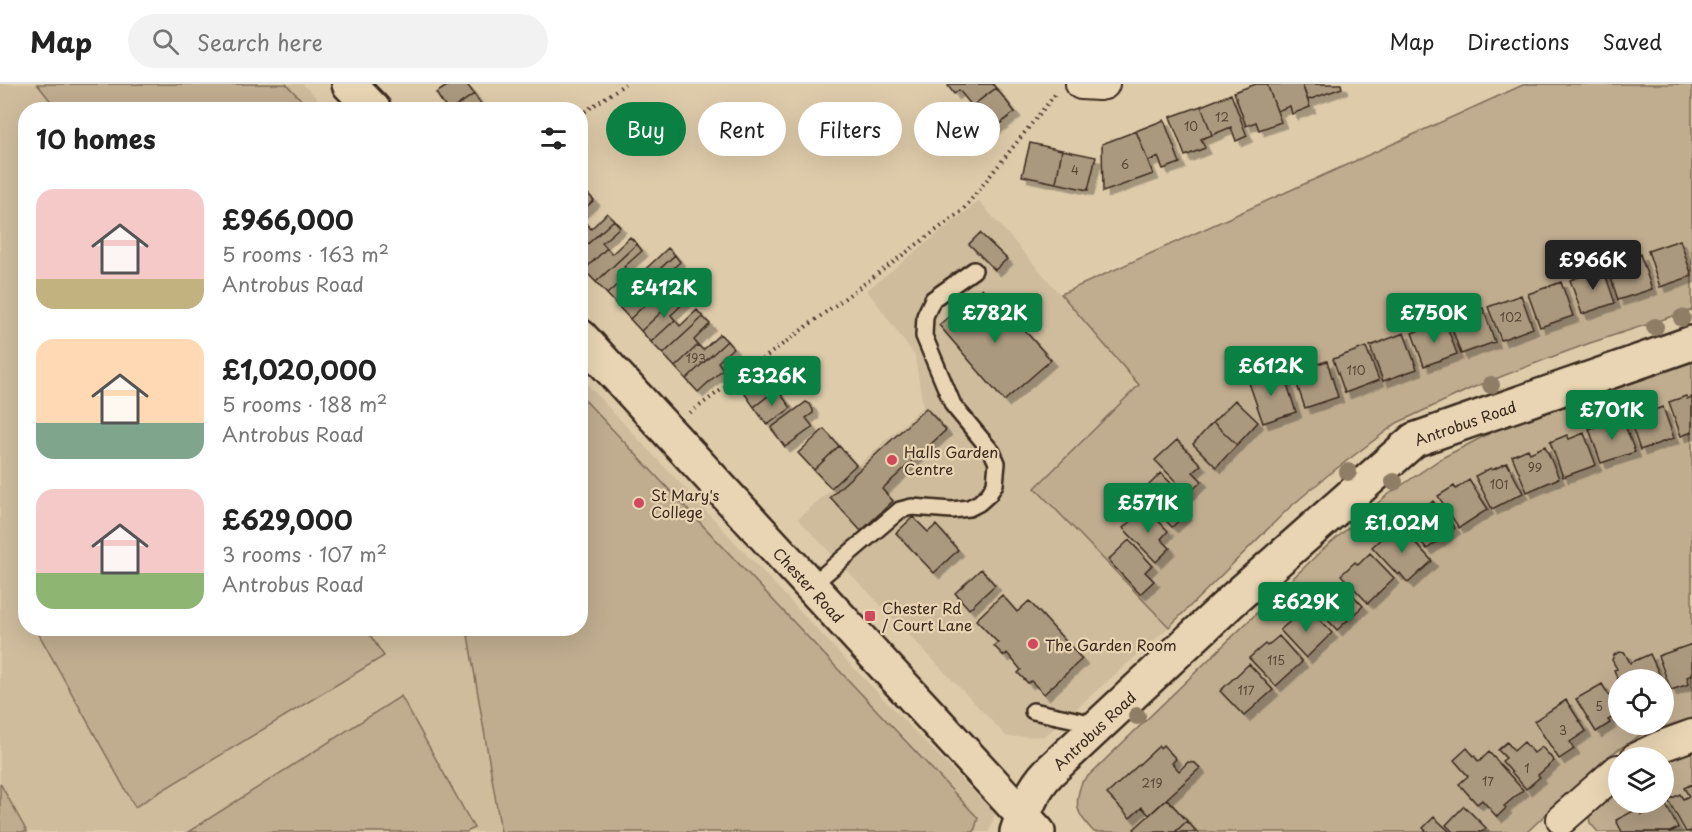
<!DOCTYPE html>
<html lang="en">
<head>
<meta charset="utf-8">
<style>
	:root { --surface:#fff; --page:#f2f2f2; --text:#222; --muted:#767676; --line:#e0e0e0; --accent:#0b8043 }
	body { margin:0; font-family:"Playpen Sans",sans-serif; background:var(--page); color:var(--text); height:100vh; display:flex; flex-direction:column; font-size:22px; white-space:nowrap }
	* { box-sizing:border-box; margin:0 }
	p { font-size:20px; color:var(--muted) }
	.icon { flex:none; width:33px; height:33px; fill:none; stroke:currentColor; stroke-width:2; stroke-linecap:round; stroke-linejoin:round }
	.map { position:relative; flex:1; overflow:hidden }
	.drawer { position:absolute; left:18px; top:18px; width:570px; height:534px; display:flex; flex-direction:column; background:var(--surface); border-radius:24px; box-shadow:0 6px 24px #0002 }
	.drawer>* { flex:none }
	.hud { position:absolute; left:606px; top:18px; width:570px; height:54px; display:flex; gap:12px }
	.controls { position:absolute; left:1608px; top:585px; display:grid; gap:12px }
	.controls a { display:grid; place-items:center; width:66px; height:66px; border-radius:50%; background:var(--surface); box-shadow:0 6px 24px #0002; font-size:30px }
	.price { position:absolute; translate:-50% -51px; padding:0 14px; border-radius:6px; background:var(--accent); color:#fff; font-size:20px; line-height:39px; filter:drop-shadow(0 2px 3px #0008) }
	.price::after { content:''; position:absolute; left:50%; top:36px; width:18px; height:14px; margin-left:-9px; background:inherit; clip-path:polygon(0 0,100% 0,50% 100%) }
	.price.active { background:#222; color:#fff }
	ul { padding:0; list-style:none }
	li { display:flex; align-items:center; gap:18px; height:150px; padding:0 18px }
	li span { display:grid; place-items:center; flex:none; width:168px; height:120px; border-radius:18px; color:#555 }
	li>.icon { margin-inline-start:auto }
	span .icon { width:72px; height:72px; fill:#fffc; stroke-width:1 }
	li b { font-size:26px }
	h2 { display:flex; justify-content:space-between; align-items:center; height:72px; padding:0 18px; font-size:26px }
	.chip { padding:0 21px; border-radius:27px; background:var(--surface); box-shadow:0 6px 24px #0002; font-size:21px; line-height:54px }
	.chip.active { background:var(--accent); color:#fff }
	header { display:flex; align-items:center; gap:36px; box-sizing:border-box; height:84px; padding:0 30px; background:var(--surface); border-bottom:2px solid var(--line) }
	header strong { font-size:28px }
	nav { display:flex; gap:33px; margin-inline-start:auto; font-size:21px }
	.search { width:420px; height:54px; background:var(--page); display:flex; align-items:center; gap:15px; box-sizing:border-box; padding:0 21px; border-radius:33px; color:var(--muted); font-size:22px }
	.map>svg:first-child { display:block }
	.built { fill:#cfbc9d }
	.green { fill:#c0ad90; stroke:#7e6c57; stroke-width:1.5; fill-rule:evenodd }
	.building { fill:#ab997f; stroke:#3b2a1e; stroke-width:1.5; filter:url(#shadow) }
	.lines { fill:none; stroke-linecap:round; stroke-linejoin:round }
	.service-casing { stroke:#3b2a1e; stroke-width:20 }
	.minor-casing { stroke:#3b2a1e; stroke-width:34 }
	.tertiary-casing { stroke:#3b2a1e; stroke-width:38 }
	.trunk-casing { stroke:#3b2a1e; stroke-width:38 }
	.path { stroke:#3b2a1e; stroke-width:4; stroke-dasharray:1.5 4.5; stroke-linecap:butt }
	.service { stroke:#e9d5b3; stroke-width:15 }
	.minor { stroke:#e9d5b3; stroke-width:30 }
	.tertiary { stroke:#e9d5b3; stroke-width:33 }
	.trunk { stroke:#e9d5b3; stroke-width:33 }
	.tree { fill:#8f7d66 }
	.poi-dot { fill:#d1495b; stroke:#e9d5b3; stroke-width:2 }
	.labels { text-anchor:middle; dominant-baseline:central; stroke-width:4.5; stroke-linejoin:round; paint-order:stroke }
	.number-label { font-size:12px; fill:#574636 }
	.street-label { font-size:15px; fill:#3b2a1e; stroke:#e9d5b3 }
	.poi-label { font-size:15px; fill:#3b2a1e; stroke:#e9d5b3; text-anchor:start }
</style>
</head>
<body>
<header>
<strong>Map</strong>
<div class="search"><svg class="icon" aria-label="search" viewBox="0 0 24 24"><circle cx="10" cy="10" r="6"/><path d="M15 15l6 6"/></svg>Search here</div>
<nav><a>Map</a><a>Directions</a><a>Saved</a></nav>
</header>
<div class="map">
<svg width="1692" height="748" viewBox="0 0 1692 748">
	<defs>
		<filter id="shadow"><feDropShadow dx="5.5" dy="5.5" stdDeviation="0" flood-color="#0004"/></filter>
	</defs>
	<rect width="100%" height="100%" fill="#decbaa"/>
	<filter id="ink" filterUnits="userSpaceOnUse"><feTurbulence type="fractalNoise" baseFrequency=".0167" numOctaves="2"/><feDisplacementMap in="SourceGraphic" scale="12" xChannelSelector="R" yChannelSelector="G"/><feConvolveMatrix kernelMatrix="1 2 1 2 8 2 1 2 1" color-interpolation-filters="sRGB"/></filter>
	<g filter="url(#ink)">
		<path class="built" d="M 0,0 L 303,0 L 327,25 L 26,26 L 26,544 L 580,544 L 581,294 L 843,573 L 995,730 L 989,748 L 0,748 Z
			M 979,117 L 1139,301 L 1036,404 L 1169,543 L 1045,652 L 1007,653 L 798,435 L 923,323 L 915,272 L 867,206 Z"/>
		<path class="green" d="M 37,0 L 286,0 L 310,25 L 57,25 Z
			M 1525,0 L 1692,0 L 1692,226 L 1590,259 L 1549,274 L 1472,304 L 1397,339 L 1328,391 L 1289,424 L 1169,543 L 1035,404 L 1139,301 L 1061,210 Z
			M 1692,275 L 1692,634 L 1642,650 L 1607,673 L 1527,748 L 1094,748 C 1077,730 1073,722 1082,698 L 1320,468 L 1386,412 L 1442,374 L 1498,345 L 1528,333 ZM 1618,596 L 1664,596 L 1664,640 L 1618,640 Z
			M 581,312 L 978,734 L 974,748 L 501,748 L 467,545 L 580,544 Z
			M 36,545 L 366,545 L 384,572 L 135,723 Z
			M 401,612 L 474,744 L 467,748 L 188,748 Z
			M 1692,668 L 1692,748 L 1598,748 L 1590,739 L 1589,731 L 1618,707 L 1618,718 L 1664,718 L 1664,678 Z
			M 0,699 L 27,748 L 0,748 Z"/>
		<path class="building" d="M 450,0 L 467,0 L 474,10 L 451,26 L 447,26 L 436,9 Z
			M 951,0 L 993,0 L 996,4 L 972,22 L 959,6 L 954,10 L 948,2 Z
			M 1256,0 L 1267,0 L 1281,38 L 1259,46 L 1256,38 L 1246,42 L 1234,8 Z
			M 1267,0 L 1302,0 L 1310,23 L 1292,30 L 1290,22 L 1277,27 Z
			M 1302,0 L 1341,0 L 1342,4 L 1308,16 Z
			M 996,4 L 1015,28 L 987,50 L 975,36 L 979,32 L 972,22 Z
			M 474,10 L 485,26 L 451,26 Z
			M 1231,10 L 1247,52 L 1236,57 L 1231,43 L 1212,51 L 1201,22 Z
			M 1201,22 L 1212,51 L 1201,55 L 1205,64 L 1185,72 L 1170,33 Z
			M 1164,36 L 1180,79 L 1163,85 L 1158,73 L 1148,77 L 1136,47 Z
			M 1136,47 L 1153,90 L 1103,108 L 1102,60 Z
			M 1030,59 L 1062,66 L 1056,99 L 1022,92 Z
			M 1062,66 L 1096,73 L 1088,106 L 1056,99 Z
			M 587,109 L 594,116 L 580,129 L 580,115 Z
			M 607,129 L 614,136 L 580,167 L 580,144 L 586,139 L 591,145 Z
			M 614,136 L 620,143 L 602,159 L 607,164 L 584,186 L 580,182 L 580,167 Z
			M 980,149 L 1007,175 L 995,186 L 969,160 Z
			M 630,153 L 637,160 L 596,198 L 584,186 L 607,164 L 612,170 Z
			M 1680,156 L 1692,192 L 1660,203 L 1648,167 Z
			M 637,160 L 642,167 L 624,183 L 630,189 L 607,210 L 596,198 Z
			M 668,164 L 675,171 L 619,223 L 607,210 L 630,189 L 635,195 Z
			M 1640,170 L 1652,205 L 1618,216 L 1607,182 Z
			M 675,171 L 680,178 L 648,208 L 653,213 L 630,235 L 619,223 Z
			M 1603,184 L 1615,219 L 1582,230 L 1570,196 Z
			M 1561,198 L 1573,232 L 1540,243 L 1528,210 Z
			M 676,201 L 683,208 L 641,247 L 630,235 L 653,213 L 658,218 Z
			M 982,204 L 999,224 L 1002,221 L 1051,276 L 1004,317 L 939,241 Z
			M 683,208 L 689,214 L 671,231 L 675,236 L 651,258 L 641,247 Z
			M 1521,211 L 1533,244 L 1501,256 L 1488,223 Z
			M 1483,224 L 1495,258 L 1461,270 L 1449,236 Z
			M 697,226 L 703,233 L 663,270 L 651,258 L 675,236 L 680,242 Z
			M 703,233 L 710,240 L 694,256 L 698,261 L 675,283 L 663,270 Z
			M 1445,237 L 1457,270 L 1424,282 L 1412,249 Z
			M 1404,249 L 1417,285 L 1383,297 L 1370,262 Z
			M 720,250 L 727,257 L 686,295 L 675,283 L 698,261 L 703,266 Z
			M 727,257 L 733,264 L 718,278 L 723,285 L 698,308 L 686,295 Z
			M 1366,263 L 1379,296 L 1345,309 L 1333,275 Z
			M 1300,273 L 1305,275 L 1308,283 L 1327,277 L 1338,313 L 1305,324 L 1289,277 Z
			M 1265,287 L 1268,296 L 1284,291 L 1296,328 L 1263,339 L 1247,293 Z
			M 765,289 L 777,305 L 754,323 L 742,306 Z
			M 777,305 L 791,324 L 767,341 L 754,323 Z
			M 1686,312 L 1687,315 L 1692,313 L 1692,348 L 1681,352 L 1669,318 Z
			M 1235,316 L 1258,338 L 1237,361 L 1213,338 Z
			M 806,318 L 810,320 L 813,326 L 813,329 L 806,334 L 813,343 L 785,363 L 771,344 Z
			M 1663,323 L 1674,354 L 1640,366 L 1628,331 L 1647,325 L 1648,328 Z
			M 926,324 L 946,346 L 882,405 L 893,417 L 861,447 L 830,413 Z
			M 1623,336 L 1635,368 L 1601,379 L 1589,345 L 1607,338 L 1608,341 Z
			M 1213,338 L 1237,361 L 1216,383 L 1193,360 Z
			M 824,345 L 839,362 L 814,386 L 798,369 Z
			M 1584,349 L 1596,381 L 1563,393 L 1550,358 L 1567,351 L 1569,355 Z
			M 1177,356 L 1201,381 L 1193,388 L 1202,397 L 1188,410 L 1155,376 Z
			M 839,362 L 856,381 L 831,404 L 814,386 Z
			M 1545,362 L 1559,394 L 1527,408 L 1512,372 L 1528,365 L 1530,369 Z
			M 1507,379 L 1523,409 L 1492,425 L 1475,392 L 1491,384 L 1492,386 Z
			M 1161,389 L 1185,414 L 1177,421 L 1186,430 L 1172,443 L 1140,410 Z
			M 1469,396 L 1488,425 L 1459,444 L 1438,412 L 1454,402 L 1456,405 Z
			M 1433,417 L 1455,444 L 1427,465 L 1404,436 L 1419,424 L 1421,427 Z
			M 1145,423 L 1168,447 L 1161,455 L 1170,464 L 1156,478 L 1123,444 Z
			M 913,433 L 928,448 L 936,441 L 958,466 L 934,489 L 896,449 Z
			M 1400,442 L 1432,477 L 1408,499 L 1400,489 L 1398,491 L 1372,463 L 1386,450 L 1388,453 Z
			M 1129,456 L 1152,481 L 1145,488 L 1154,497 L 1140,510 L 1108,476 Z
			M 1370,469 L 1394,494 L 1368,519 L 1341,491 L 1355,478 L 1358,481 Z
			M 981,485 L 995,501 L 969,525 L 955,509 Z
			M 1339,497 L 1363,522 L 1337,546 L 1311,518 L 1325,505 L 1328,508 Z
			M 1002,511 L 1017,528 L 1029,517 L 1082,575 L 1044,610 L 1031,597 L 1028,599 L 1018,589 L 1021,586 L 1007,569 L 1004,572 L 994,562 L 998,559 L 976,536 Z
			M 1309,525 L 1332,549 L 1306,574 L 1280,546 L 1294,534 L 1297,536 Z
			M 1279,552 L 1302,578 L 1276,602 L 1249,574 L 1265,560 L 1267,562 Z
			M 1692,560 L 1692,591 L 1687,593 L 1689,600 L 1671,606 L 1658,572 Z
			M 1619,568 L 1625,569 L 1630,579 L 1650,570 L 1662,596 L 1618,596 L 1614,586 L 1617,585 L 1612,576 L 1614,571 Z
			M 1249,580 L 1273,606 L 1244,632 L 1220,607 Z
			M 1602,600 L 1610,613 L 1617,609 L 1618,611 L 1618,630 L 1608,636 L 1610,639 L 1596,648 L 1576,615 Z
			M 1566,616 L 1586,647 L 1570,658 L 1574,665 L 1559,675 L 1534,637 Z
			M 1507,658 L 1514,667 L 1524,658 L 1534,669 L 1542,663 L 1554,677 L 1538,691 L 1540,693 L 1526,705 L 1502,677 L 1506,674 L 1498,666 Z
			M 1163,661 L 1176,675 L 1172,679 L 1179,687 L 1188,678 L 1195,679 L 1200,684 L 1149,731 L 1142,723 L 1130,734 L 1107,710 L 1159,662 L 1160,664 Z
			M 1467,664 L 1479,678 L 1489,668 L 1523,706 L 1504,722 L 1506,724 L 1497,733 L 1482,716 L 1477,720 L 1459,700 L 1468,692 L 1454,676 Z
			M 1692,700 L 1692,747 L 1686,748 L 1668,716 L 1680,710 L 1683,715 L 1689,712 L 1684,704 Z
			M 1167,715 L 1187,737 L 1175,748 L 1137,748 L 1134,745 Z
			M 1664,717 L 1678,744 L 1670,748 L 1622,748 L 1616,736 L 1639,724 L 1642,731 L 1649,728 L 1644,720 L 1647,718 L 1664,718 Z
			M 1464,722 L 1486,744 L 1482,748 L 1453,748 L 1446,741 Z
			M 1434,733 L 1450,748 L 1427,748 L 1423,744 Z
			M 1187,737 L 1197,748 L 1175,748 Z"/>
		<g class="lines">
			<g class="service-casing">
				<path id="service" d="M 812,501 L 900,426 L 912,423 L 952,426 L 969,424 L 979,419 L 989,410 L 995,400 L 997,379 L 992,368 L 953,321 L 924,252 L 925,232 L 933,215 L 974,186
					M 1033,627 L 1100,641"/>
			</g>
			<g class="minor-casing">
				<path id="minor" d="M 1081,0 L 1099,1 L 1104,0
					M 1636,674 L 1659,663 L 1692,651
					M 1562,735 L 1618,686"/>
			</g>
			<g class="tertiary-casing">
				<g id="tertiary">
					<path id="s1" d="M 1017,748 C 1024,727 1033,704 1049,688 L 1236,513 L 1414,356 L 1692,259"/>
				</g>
			</g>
			<g class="trunk-casing">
				<g id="trunk">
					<path d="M 349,0 L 374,26"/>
					<path id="s2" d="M 580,252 L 1038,748"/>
				</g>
			</g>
			<path class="path" d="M 580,31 L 625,0
				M 690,329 L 962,127 L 1057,8"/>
			<use href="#service" class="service"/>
			<use href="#minor" class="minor"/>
			<use href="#tertiary" class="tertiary"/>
			<use href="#trunk" class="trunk"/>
		</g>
		<g class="tree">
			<circle cx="1682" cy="234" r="9"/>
			<circle cx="1655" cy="243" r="9"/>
			<circle cx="1491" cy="301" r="9"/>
			<circle cx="1348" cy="388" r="9"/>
			<circle cx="1394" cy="398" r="9"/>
			<circle cx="1268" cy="509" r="9"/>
			<circle cx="1137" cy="632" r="9"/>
		</g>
	</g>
	<g class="poi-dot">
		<circle cx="892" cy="376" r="6"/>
		<circle cx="639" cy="419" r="6"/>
		<rect x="864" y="526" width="12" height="12" rx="3"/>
		<circle cx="1033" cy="560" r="6"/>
	</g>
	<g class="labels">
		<g class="number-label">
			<text x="1222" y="33">12</text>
			<text x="1191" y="42">10</text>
			<text x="1125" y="80">6</text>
			<text x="1075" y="86">4</text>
			<text x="1511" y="233">102</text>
			<text x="696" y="274">193</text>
			<text x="1356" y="286">110</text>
			<text x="1535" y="383">99</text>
			<text x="1499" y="400">101</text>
			<text x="1276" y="576">115</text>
			<text x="1246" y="606">117</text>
			<text x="1599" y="622">5</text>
			<text x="1563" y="646">3</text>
			<text x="1527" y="684">1</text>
			<text x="1488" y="697">17</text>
			<text x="1152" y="699">219</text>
		</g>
		<g class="street-label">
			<text stroke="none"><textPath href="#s1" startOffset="616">Antrobus Road</textPath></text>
			<text stroke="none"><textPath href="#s2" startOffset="338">Chester Road</textPath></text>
			<text stroke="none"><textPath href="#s1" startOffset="130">Antrobus Road</textPath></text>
		</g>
		<g class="poi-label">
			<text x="904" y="367">Halls Garden<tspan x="904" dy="17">Centre</tspan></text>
			<text x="651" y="410">St Mary's<tspan x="651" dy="17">College</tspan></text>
			<text x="882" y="523">Chester Rd<tspan x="882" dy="17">/ Court Lane</tspan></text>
			<text x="1045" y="560">The Garden Room</text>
		</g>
	</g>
</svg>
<div class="controls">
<a><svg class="icon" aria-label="locate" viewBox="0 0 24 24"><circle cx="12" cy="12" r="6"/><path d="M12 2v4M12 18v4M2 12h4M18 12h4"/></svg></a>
<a><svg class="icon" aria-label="layers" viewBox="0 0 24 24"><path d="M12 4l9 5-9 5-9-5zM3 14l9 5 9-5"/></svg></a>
</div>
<b class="price active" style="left:1593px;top:207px">£966K</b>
<b class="price" style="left:664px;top:235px">£412K</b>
<b class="price" style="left:995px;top:260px">£782K</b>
<b class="price" style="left:1434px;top:260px">£750K</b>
<b class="price" style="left:1271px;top:313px">£612K</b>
<b class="price" style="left:772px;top:323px">£326K</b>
<b class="price" style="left:1612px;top:357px">£701K</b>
<b class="price" style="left:1148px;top:450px">£571K</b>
<b class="price" style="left:1402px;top:470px">£1.02M</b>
<b class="price" style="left:1306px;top:549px">£629K</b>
<div class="hud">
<a class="chip active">Buy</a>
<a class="chip">Rent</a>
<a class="chip">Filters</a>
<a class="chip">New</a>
</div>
<section class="drawer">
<h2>10 homes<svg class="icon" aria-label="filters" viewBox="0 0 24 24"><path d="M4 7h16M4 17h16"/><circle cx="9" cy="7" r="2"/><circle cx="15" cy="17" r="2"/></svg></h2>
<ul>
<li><span style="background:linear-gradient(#f6c9c9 75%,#c2b280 0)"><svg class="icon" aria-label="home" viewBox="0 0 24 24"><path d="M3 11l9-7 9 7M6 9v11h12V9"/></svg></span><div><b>£966,000</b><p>5 rooms · 163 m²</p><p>Antrobus Road</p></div></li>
<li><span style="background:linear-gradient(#ffd9b3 70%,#7fa58c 0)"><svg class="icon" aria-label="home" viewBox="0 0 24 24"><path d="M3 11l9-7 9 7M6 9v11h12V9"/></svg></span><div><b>£1,020,000</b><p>5 rooms · 188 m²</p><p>Antrobus Road</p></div></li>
<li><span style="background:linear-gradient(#f6c9c9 70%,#8fb573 0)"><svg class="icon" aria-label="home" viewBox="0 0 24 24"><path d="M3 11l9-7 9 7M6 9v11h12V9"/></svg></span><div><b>£629,000</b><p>3 rooms · 107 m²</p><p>Antrobus Road</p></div></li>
</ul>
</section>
</div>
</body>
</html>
